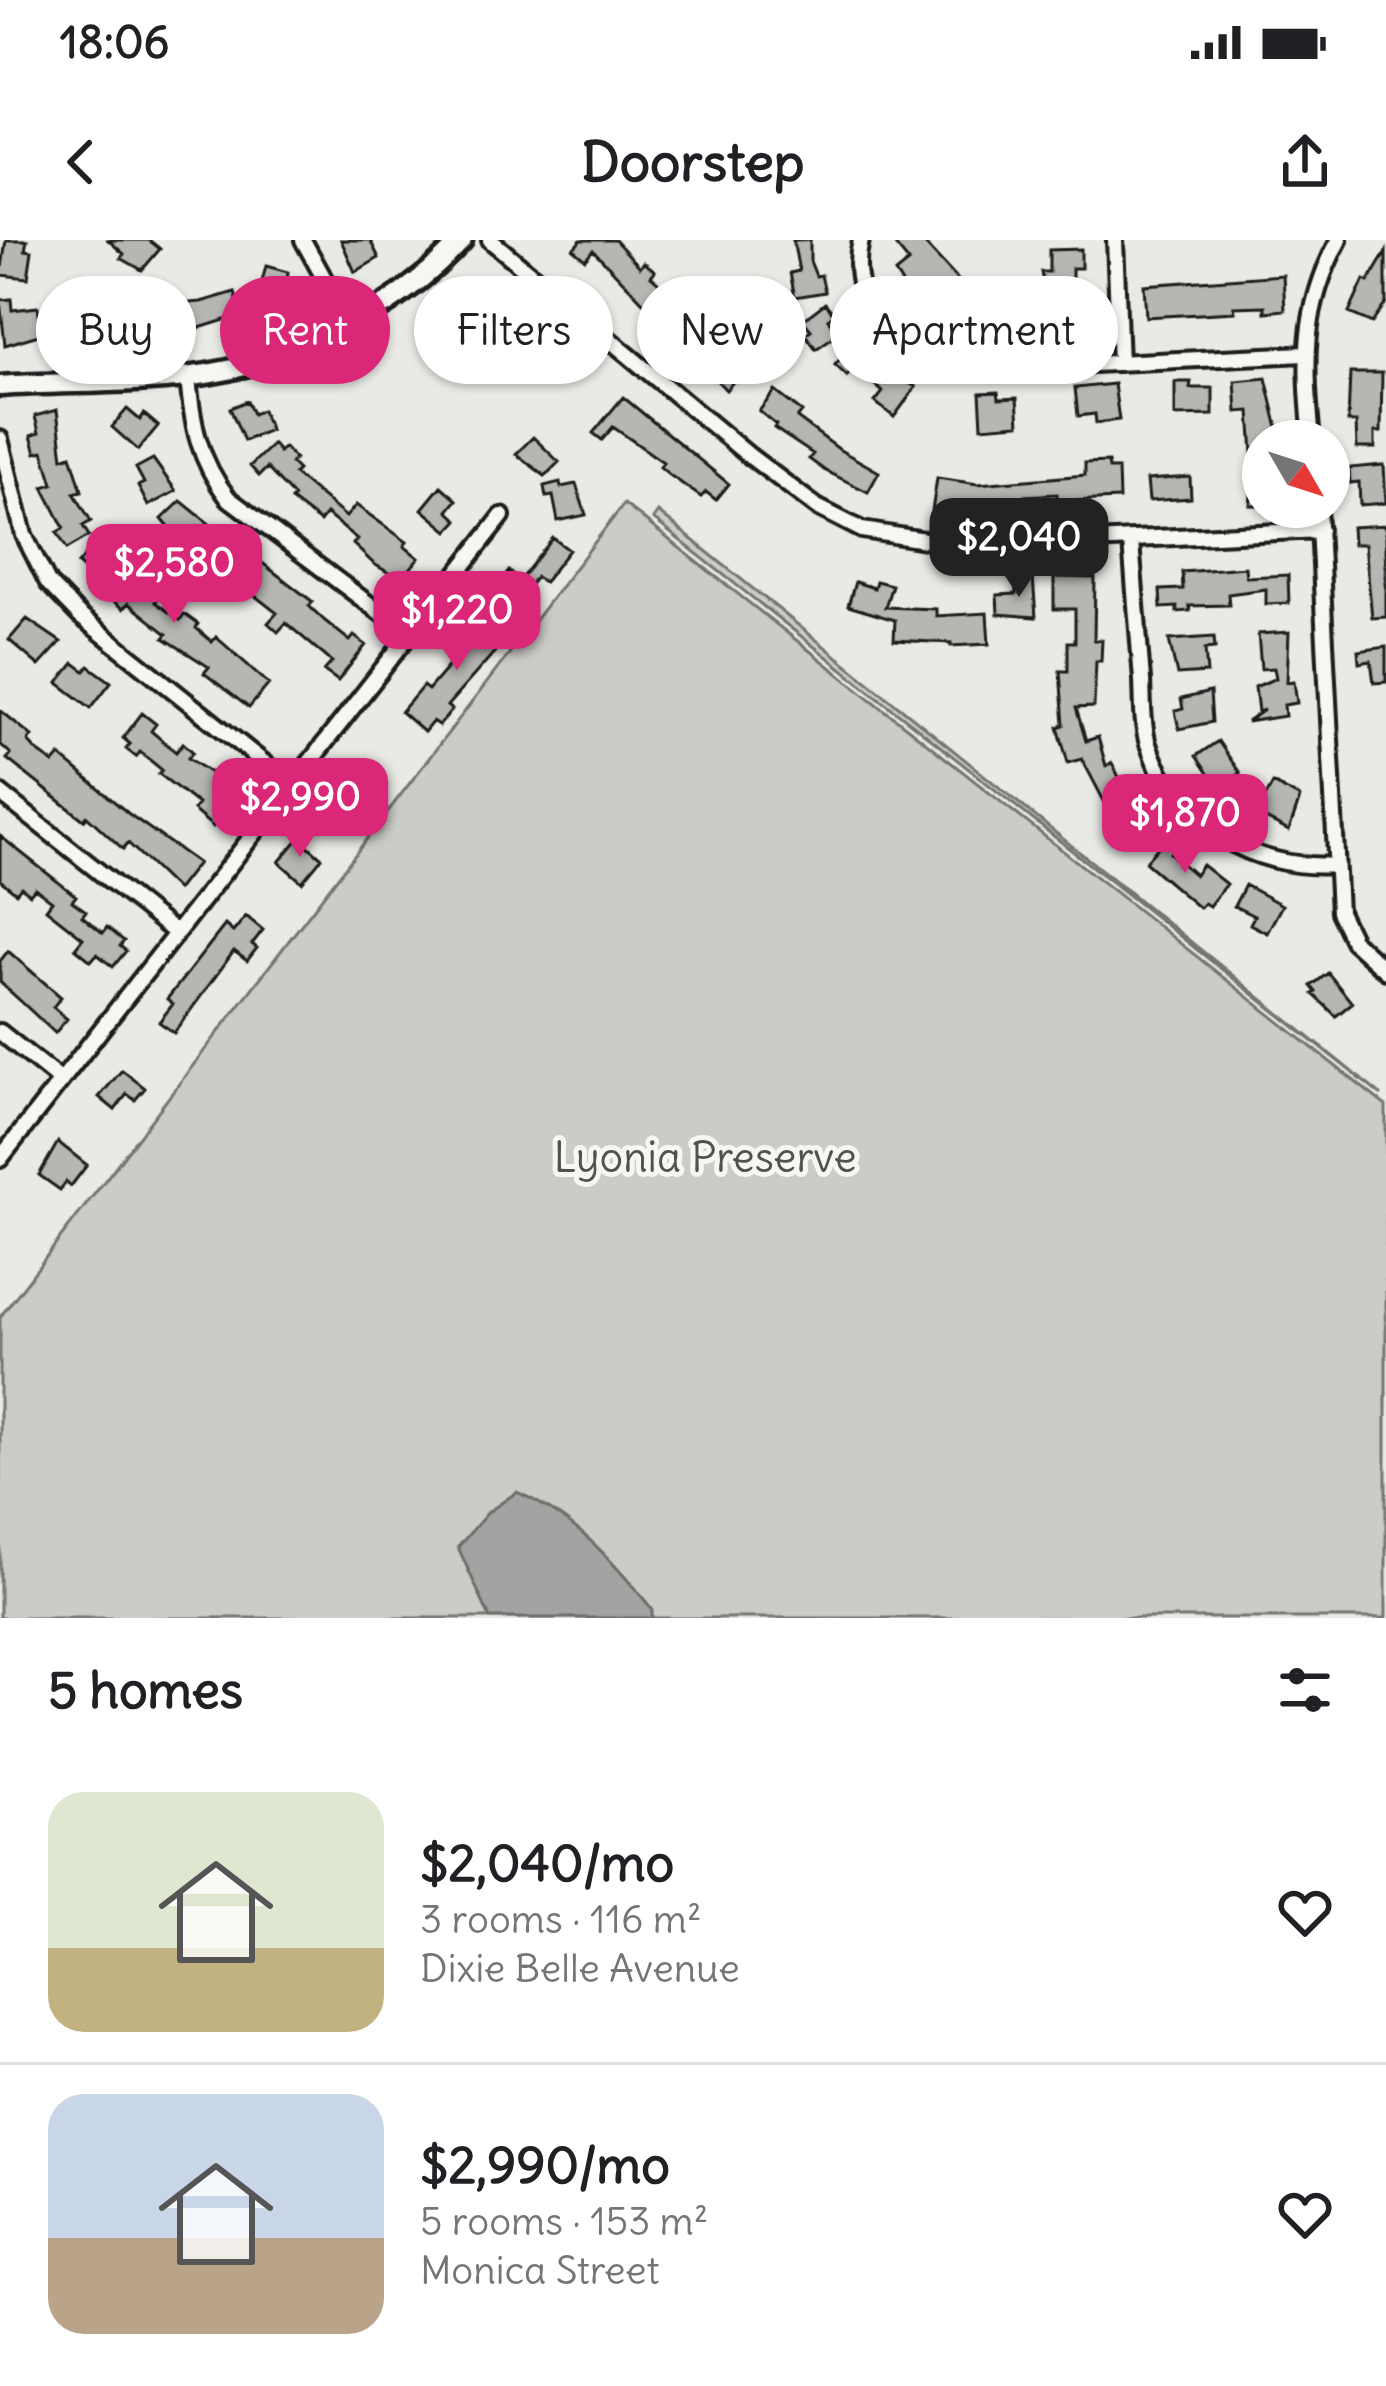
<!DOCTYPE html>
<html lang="en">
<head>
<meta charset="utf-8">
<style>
	:root { --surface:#fff; --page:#f2f2f2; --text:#202124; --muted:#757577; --line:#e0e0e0; --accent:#db2777 }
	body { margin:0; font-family:Delius,sans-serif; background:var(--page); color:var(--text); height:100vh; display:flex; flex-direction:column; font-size:45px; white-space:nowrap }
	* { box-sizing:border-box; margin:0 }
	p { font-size:39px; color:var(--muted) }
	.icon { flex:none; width:66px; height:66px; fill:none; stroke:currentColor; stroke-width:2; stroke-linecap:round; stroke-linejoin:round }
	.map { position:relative; height:1378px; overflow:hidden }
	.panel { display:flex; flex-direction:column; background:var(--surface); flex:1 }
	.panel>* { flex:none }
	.top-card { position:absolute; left:36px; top:36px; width:1314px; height:108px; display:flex; gap:24px }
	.needle { width:78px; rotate:129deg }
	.controls { position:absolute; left:1242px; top:180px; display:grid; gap:24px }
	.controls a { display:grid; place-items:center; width:108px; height:108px; border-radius:50%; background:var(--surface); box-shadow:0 3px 9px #0004; font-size:60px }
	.price { position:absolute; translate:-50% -102px; padding:0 27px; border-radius:24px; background:var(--accent); color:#fff; font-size:39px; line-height:78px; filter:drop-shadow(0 3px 6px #0008) }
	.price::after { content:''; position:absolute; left:50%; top:72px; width:36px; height:27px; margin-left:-18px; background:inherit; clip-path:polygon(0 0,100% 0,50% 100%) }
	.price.current { background:#222; color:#fff }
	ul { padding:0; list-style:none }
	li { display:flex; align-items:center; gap:36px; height:300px; padding:0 48px }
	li+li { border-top:3px solid var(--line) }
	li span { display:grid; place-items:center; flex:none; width:336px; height:240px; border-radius:36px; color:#555 }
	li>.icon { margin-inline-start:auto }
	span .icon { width:144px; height:144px; fill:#fffc; stroke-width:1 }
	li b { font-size:51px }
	h2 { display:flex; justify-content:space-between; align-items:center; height:144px; padding:0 48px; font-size:51px }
	.chip { padding:0 42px; border-radius:54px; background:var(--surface); box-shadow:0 3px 9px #0004; font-size:42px; line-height:108px }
	.chip.current { background:var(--accent); color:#fff }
	.status { display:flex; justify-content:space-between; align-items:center; height:84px; padding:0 60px; background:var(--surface); direction:ltr }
	.status svg { height:33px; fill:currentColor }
	header { display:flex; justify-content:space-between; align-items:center; height:156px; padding:0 48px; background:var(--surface); font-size:54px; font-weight:700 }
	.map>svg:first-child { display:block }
	.green { fill:#cbcbc7; stroke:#747472; stroke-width:3 }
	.water { fill:#a3a3a1; stroke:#6d6d6c; stroke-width:3 }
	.building { fill:#b6b6b3; stroke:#1c1c1c; stroke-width:3 }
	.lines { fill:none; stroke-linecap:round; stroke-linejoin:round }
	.street-casing { stroke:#1c1c1c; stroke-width:22 }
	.secondary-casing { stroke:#1c1c1c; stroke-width:27 }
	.street { stroke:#f6f6f2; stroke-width:14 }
	.secondary { stroke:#f6f6f2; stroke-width:18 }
	.labels { text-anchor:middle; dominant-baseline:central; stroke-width:10; stroke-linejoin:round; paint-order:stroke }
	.park-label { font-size:42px; fill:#51514f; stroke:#f6f6f2 }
</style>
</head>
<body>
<div class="status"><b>18:06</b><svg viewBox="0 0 49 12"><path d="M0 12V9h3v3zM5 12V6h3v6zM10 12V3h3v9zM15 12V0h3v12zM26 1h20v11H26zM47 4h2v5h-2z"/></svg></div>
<header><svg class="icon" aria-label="back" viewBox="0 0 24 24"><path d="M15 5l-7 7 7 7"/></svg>Doorstep<svg class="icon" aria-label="share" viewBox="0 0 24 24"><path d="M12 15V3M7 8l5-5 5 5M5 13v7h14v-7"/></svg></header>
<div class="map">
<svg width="1386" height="1378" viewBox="0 0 1386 1378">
	<rect width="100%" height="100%" fill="#e9e9e5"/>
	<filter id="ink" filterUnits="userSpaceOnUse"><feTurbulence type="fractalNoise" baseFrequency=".00833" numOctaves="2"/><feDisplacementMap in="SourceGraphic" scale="24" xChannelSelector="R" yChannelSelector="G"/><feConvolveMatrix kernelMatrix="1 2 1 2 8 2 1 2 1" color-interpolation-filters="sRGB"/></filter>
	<g filter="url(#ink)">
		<path class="green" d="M 624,264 L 1386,866 L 1386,1378 L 0,1378 L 0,1077 Z
			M 658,272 L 695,302 L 1382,856 L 653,279 Z"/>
		<path class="water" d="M 517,1252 C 576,1278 612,1320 652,1369 L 652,1378 L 490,1378 L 458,1307 L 488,1272 Z"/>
		<path class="building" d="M 6,0 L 27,0 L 25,10 L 32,11 L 28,38 L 1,35 Z
			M 108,0 L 149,0 L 160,9 L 142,30 L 121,18 L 124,14 Z
			M 341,0 L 370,0 L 379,18 L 355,32 Z
			M 581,0 L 615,0 L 640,27 L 644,22 L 655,31 L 651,36 L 668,51 L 673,44 L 714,79 L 716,75 L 730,86 L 719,99 L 694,80 L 685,90 L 671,78 L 665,85 L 593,10 L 585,19 L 573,9 Z
			M 793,0 L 810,0 L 810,21 L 816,36 L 821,35 L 825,52 L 795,57 L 790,33 L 799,31 Z
			M 902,0 L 921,0 L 958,40 L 950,49 L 969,65 L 951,85 L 914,62 L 895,33 L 909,22 L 895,5 Z
			M 1081,9 L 1081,28 L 1072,28 L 1072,72 L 1048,73 L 1041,32 L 1049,32 L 1049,10 Z
			M 1386,12 L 1386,63 L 1372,83 L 1349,73 L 1364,40 L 1368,42 Z
			M 266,26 L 288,32 L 284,67 L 257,61 Z
			M 1283,35 L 1285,70 L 1265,72 L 1265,66 L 1234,67 L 1235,72 L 1146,77 L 1144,45 Z
			M 465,42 L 499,64 L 478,89 L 447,62 Z
			M 235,52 L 241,75 L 193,90 L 155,93 L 154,87 L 61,98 L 59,77 L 71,76 L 70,67 L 112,62 L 111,55 L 122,54 L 122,62 L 141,60 L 141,67 L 201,62 Z
			M 11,59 L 12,70 L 38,67 L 42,94 L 5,105 L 0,60 Z
			M 825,63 L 834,74 L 828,79 L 839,93 L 816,109 L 805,94 L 811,90 L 803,80 Z
			M 530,80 L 558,104 L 545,119 L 535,109 L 522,124 L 505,109 Z
			M 856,101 L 890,132 L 916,147 L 894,177 L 875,162 L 883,152 L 854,127 L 847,136 L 835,125 Z
			M 719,105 L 745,128 L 726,150 L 702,125 Z
			M 1350,133 L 1382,133 L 1381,192 L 1375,192 L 1375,208 L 1357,208 L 1356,182 L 1348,182 Z
			M 1266,138 L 1281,201 L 1263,201 L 1263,265 L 1250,265 L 1254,228 L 1250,171 L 1237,172 L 1235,141 Z
			M 1175,142 L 1191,142 L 1190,148 L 1213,148 L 1213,175 L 1175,176 Z
			M 1114,144 L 1119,180 L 1096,183 L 1095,174 L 1078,176 L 1075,148 Z
			M 775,151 L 802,172 L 797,178 L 840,210 L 879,232 L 868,252 L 824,230 L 809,219 L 813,214 L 774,188 L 776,185 L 759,171 Z
			M 998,152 L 999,159 L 1017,158 L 1019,184 L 982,187 L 980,153 Z
			M 623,157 L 729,244 L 716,260 L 706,252 L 701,257 L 671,236 L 660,227 L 663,222 L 613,187 L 602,200 L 593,193 Z
			M 247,161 L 253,174 L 262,170 L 270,190 L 244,201 L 230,168 Z
			M 127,169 L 140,180 L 144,174 L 158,186 L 138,210 L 112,187 Z
			M 57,170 L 63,218 L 71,215 L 82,251 L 74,253 L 91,281 L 83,286 L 89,296 L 67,309 L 57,292 L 64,288 L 43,247 L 53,244 L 43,211 L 36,213 L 31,196 L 39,193 L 35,176 Z
			M 533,197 L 559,222 L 545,236 L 516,214 Z
			M 273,204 L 279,212 L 284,207 L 295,219 L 291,223 L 298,230 L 294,234 L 346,277 L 356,265 L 407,302 L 404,306 L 419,318 L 401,340 L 374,324 L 353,304 L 357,299 L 326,274 L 320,282 L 291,260 L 294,257 L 267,228 L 259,236 L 250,226 Z
			M 153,219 L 176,251 L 148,266 L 138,246 L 144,243 L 136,228 Z
			M 1108,222 L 1109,229 L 1118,229 L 1119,259 L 1074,261 L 1075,269 L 1058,270 L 1057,254 L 1025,256 L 1025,267 L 954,267 L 953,274 L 932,271 L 937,238 L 978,244 L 1085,235 L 1085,223 Z
			M 1384,225 L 1386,263 L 1360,265 L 1359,242 L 1350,243 L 1349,228 Z
			M 1190,237 L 1191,258 L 1149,261 L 1147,240 Z
			M 560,242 L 561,247 L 576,244 L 586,275 L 558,281 L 553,256 L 546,257 L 544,246 Z
			M 441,246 L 457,260 L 448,271 L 458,280 L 448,291 L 422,269 Z
			M 181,261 L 231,301 L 227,305 L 256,329 L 261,322 L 313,362 L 309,366 L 325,381 L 350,401 L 354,396 L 366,405 L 338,441 L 324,431 L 332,422 L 286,383 L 278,392 L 268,383 L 277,373 L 217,326 L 211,333 L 196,320 L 162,279 Z
			M 1386,285 L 1386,377 L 1372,378 L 1365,304 L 1353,304 L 1352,287 Z
			M 553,298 L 569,310 L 544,342 L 536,337 L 512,367 L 498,355 L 506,345 L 501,341 L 509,331 L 520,340 Z
			M 95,304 L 161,355 L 155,362 L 180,380 L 184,374 L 198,384 L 196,388 L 212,402 L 216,397 L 269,444 L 249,468 L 204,433 L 209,427 L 164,398 L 167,394 L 128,363 L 123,369 L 91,343 L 95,338 L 78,324 Z
			M 1245,327 L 1246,337 L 1288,335 L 1289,363 L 1266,364 L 1266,349 L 1228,354 L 1229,365 L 1189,366 L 1190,371 L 1177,372 L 1177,367 L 1161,368 L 1160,350 L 1183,349 L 1182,332 Z
			M 1033,337 L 1036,377 L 998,374 L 997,355 L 1016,354 L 1015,339 Z
			M 1054,337 L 1095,338 L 1094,400 L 1102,400 L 1101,421 L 1096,421 L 1094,467 L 1076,468 L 1086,501 L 1098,497 L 1106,526 L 1112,523 L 1126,551 L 1105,563 L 1082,519 L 1068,523 L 1058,487 L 1064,485 L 1060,431 L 1068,431 L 1068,402 L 1075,402 L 1075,369 L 1054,369 Z
			M 876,341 L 892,345 L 885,367 L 936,369 L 936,376 L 987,373 L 989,404 L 951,406 L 951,403 L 894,400 L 895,380 L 848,366 L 855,342 L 874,348 Z
			M 477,365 L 507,390 L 502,396 L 506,399 L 447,466 L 452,470 L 439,486 L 433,481 L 424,492 L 401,472 L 423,446 L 428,450 L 480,389 L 467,377 Z
			M 27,379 L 61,402 L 39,426 L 9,400 Z
			M 1289,392 L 1287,442 L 1294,441 L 1297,463 L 1284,465 L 1285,476 L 1247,482 L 1264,470 L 1258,472 L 1255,447 L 1276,438 L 1274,428 L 1261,429 L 1258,394 Z
			M 1214,397 L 1215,408 L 1205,409 L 1207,433 L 1177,435 L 1169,400 Z
			M 1386,407 L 1386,442 L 1374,443 L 1371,421 L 1359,423 L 1358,411 Z
			M 74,423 L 85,431 L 89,426 L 111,442 L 91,468 L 58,443 Z
			M 1210,452 L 1212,482 L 1179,489 L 1175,471 L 1183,469 L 1181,459 Z
			M 0,470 L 32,496 L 28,501 L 37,511 L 54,523 L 60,516 L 129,574 L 198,623 L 177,650 L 128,603 L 123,609 L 87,576 L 84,580 L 7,519 L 11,514 L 0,504 Z
			M 142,473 L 156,484 L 151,491 L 176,512 L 183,503 L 193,512 L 188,518 L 242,553 L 213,587 L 193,570 L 198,564 L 159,534 L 162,530 L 140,512 L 136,517 L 126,509 L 130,504 L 123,498 Z
			M 1218,501 L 1240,533 L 1218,548 L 1196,516 Z
			M 365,522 L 379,534 L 372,543 L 377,546 L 360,567 L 333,546 L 344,532 L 352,539 Z
			M 1273,543 L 1300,558 L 1289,591 L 1256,574 Z
			M 0,596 L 76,656 L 72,661 L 86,671 L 82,676 L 103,693 L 107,687 L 124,701 L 120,706 L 126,711 L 113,727 L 97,714 L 91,721 L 75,708 L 83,698 L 46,669 L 52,661 L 35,648 L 30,654 L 21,647 L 16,653 L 0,640 Z
			M 1167,597 L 1176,605 L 1170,613 L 1195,635 L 1202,625 L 1226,644 L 1209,666 L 1204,663 L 1199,668 L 1145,622 Z
			M 299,598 L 322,618 L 302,642 L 279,622 Z
			M 1245,645 L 1282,665 L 1267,693 L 1250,684 L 1254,676 L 1234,666 Z
			M 246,676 L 263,690 L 252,704 L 257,708 L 247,721 L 234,711 L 174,793 L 159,782 L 173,764 L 167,759 L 225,685 L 233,692 Z
			M 8,711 L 61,757 L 53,767 L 67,779 L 55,793 L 0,742 L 0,721 Z
			M 1328,733 L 1352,763 L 1336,776 L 1313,754 L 1316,752 L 1311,746 Z
			M 122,830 L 145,848 L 135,860 L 127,854 L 115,870 L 99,857 Z
			M 58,902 L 87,925 L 71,946 L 66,942 L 60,950 L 39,935 Z"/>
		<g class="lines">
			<g class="street-casing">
				<path id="street" d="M 303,0 L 349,84
					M 490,0 L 747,214 L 817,267 L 862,290 L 969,307 L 1320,290
					M 861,0 C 844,69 903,119 966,130 L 1305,114
					M 1115,0 L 1120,123
					M 188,137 C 192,184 199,220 228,258 L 410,395
					M 0,199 L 24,295 L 48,343 L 80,376 L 292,545
					M 1312,201 C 1305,124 1301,70 1339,0
					M 1318,267 L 1339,672 L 1353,701 L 1386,731
					M 1131,302 C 1135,348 1138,394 1142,440 C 1143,461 1142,485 1148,504 C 1175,584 1253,631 1335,625
					M 0,553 L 176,693
					M 0,792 L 60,840
					M 0,919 L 502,276"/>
			</g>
			<g class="secondary-casing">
				<path id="secondary" d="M 0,146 C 61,142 124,144 185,137 C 286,126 394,74 462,0"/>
			</g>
			<use href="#street" class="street"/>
			<use href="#secondary" class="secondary"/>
		</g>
	</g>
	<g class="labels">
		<g class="park-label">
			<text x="705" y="917">Lyonia Preserve</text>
		</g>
	</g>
</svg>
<div class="controls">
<a><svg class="needle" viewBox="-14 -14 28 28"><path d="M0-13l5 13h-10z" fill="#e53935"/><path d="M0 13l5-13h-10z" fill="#757577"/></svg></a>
</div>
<b class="price current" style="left:1019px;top:360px">$2,040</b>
<b class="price" style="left:174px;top:386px">$2,580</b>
<b class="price" style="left:457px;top:433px">$1,220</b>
<b class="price" style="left:300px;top:620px">$2,990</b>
<b class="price" style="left:1185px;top:636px">$1,870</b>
<div class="top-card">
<a class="chip">Buy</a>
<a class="chip current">Rent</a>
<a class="chip">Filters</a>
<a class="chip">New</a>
<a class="chip">Apartment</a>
</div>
</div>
<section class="panel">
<h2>5 homes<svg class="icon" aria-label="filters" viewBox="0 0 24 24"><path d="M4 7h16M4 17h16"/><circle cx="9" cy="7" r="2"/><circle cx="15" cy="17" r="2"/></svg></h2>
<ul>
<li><span style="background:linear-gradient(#dfe7d0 65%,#c2b280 0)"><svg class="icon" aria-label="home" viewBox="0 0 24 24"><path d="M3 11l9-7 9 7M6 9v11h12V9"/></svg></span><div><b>$2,040/mo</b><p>3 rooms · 116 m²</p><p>Dixie Belle Avenue</p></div><svg class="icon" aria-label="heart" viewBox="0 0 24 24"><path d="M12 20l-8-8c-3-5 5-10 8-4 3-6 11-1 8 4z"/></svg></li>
<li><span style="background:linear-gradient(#c9d6e8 60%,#b9a48a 0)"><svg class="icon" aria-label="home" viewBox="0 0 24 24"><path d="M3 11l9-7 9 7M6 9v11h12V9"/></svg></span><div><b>$2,990/mo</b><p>5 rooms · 153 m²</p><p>Monica Street</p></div><svg class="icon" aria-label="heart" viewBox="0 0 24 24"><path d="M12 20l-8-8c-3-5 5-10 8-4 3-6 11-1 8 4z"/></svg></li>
</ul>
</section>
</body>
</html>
